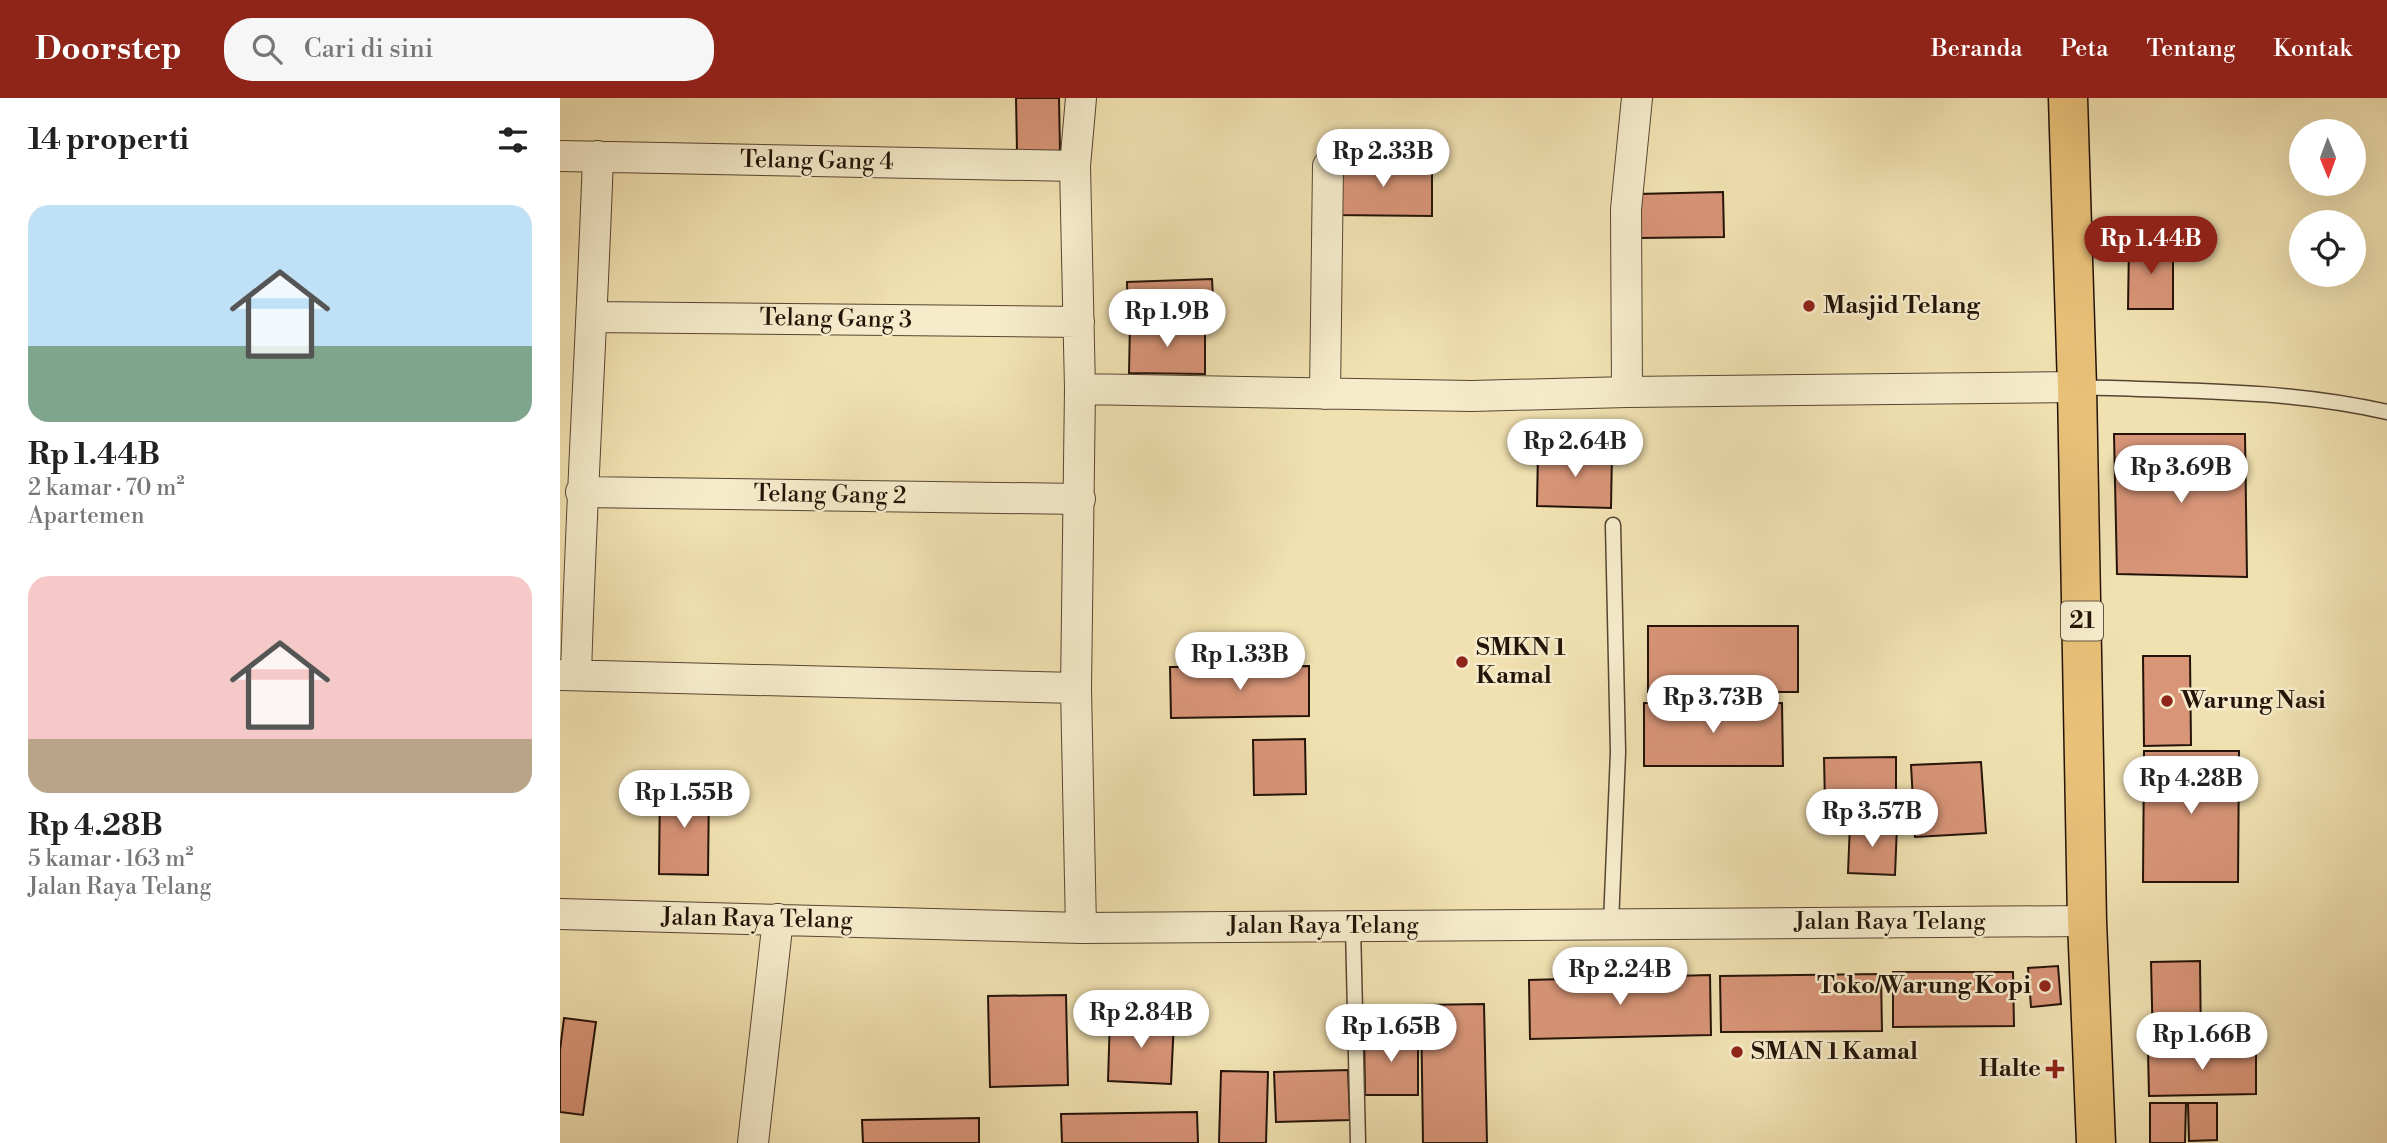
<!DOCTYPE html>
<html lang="id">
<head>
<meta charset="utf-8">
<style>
	:root { --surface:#fff; --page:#f6f6f6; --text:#222; --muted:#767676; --accent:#8f2418 }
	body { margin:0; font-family:"Libre Bodoni",serif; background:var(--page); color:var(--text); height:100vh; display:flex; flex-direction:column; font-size:26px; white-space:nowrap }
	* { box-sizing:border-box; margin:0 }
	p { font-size:23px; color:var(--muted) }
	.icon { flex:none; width:38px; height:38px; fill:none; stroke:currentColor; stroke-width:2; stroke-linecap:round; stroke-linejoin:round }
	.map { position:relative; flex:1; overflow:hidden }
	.details { display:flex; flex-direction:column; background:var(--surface); width:560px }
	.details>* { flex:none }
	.needle { width:46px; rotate:179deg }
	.buttons { position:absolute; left:1729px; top:21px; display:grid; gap:14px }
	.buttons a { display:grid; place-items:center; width:77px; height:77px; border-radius:50%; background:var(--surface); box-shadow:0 7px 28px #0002; font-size:35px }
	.price { position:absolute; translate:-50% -60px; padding:0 16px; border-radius:24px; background:#fff; color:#222; font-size:23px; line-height:46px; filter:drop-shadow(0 2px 4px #0008) }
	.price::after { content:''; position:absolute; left:50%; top:42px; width:21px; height:16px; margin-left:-10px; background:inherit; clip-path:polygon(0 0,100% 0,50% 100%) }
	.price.on { background:var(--accent); color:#fff }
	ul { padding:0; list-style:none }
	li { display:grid; align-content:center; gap:14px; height:371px; padding:0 28px }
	li span { display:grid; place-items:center; height:217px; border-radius:21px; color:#555 }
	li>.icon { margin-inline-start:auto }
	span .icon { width:126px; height:126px; fill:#fffc; stroke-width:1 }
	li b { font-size:30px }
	h2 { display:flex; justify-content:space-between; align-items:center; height:84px; padding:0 28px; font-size:30px }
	header { display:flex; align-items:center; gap:42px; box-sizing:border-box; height:98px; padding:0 35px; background:var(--accent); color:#fff }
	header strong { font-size:33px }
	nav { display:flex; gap:38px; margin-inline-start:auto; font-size:24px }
	.search { width:490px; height:63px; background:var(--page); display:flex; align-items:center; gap:18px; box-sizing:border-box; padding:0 24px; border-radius:28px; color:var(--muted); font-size:26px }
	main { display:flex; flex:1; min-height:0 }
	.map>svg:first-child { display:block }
	.building { fill:#d89578; stroke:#241308; stroke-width:2 }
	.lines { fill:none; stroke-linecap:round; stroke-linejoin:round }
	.lane-casing { stroke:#574632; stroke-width:17 }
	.street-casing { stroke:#574632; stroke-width:32 }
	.highway-casing { stroke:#241308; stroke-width:41 }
	.lane { stroke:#f6eccc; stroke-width:14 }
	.street { stroke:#f6eccc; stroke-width:30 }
	.highway { stroke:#e8c078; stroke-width:38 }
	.poi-dot { fill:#8f2418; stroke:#f6eccc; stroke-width:2.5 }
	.labels { text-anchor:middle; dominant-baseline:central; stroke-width:5; stroke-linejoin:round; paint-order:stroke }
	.shield { fill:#f6eccc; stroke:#635443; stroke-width:2 }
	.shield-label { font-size:23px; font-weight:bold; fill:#241308 }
	.street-label { font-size:24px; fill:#241308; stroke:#f6eccc }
	.poi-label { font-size:24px; font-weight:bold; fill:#241308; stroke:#f6eccc; text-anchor:start }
</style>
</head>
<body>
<header>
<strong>Doorstep</strong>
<div class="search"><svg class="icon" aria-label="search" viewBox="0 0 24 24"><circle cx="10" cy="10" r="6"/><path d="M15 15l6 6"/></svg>Cari di sini</div>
<nav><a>Beranda</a><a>Peta</a><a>Tentang</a><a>Kontak</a></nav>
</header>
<main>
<section class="details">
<h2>14 properti<svg class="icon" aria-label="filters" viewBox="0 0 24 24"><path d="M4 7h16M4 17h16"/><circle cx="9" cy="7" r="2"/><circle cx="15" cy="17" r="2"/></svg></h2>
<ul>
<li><span style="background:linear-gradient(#bfe0f5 65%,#7fa58c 0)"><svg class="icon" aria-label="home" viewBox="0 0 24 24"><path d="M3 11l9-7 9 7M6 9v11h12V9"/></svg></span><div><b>Rp 1.44B</b><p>2 kamar · 70 m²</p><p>Apartemen</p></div></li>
<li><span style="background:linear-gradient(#f6c9c9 75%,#b9a48a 0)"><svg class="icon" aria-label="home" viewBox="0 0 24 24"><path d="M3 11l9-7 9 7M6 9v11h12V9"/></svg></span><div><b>Rp 4.28B</b><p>5 kamar · 163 m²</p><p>Jalan Raya Telang</p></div></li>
</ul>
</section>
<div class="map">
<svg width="1827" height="1045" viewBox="0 0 1827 1045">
	<rect width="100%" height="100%" fill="#f1e1b1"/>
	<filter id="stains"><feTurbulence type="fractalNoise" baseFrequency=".00286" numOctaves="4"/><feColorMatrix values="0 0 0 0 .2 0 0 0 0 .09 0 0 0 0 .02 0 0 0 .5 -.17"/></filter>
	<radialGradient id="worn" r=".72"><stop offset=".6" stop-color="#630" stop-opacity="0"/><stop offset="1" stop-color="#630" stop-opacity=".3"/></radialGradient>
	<path class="building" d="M 456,0 L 499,0 L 500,53 L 457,54 Z
		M 775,63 L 872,65 L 872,118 L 774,117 Z
		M 1163,94 L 1164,139 L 1078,140 L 1077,96 Z
		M 1569,144 L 1613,144 L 1613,211 L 1568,211 Z
		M 652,181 L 654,218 L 568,222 L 567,184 Z
		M 570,225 L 645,226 L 645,276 L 569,275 Z
		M 1554,336 L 1685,336 L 1687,479 L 1557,476 Z
		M 978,352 L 1052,354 L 1051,410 L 977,408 Z
		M 1088,528 L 1238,528 L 1238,594 L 1088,594 Z
		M 1583,558 L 1630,558 L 1631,647 L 1584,648 Z
		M 749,568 L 749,618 L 611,620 L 610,569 Z
		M 1084,605 L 1222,605 L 1223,668 L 1084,668 Z
		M 745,641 L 746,696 L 694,697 L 693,642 Z
		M 1584,653 L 1679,653 L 1678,784 L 1583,784 Z
		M 1336,659 L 1336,704 L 1265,705 L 1264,660 Z
		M 1421,664 L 1426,735 L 1355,739 L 1351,667 Z
		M 100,686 L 149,687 L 148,777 L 99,776 Z
		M 1290,725 L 1337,727 L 1335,777 L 1288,775 Z
		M 1640,863 L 1641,948 L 1593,949 L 1591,864 Z
		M 1498,868 L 1501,906 L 1471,909 L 1468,870 Z
		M 1333,874 L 1453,874 L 1454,928 L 1333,929 Z
		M 1321,876 L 1322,933 L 1161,934 L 1160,878 Z
		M 1150,877 L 1151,937 L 970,941 L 969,882 Z
		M 506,897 L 508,987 L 430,989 L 428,898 Z
		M 924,906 L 927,1045 L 863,1045 L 861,907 Z
		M 550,919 L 614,922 L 611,986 L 548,983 Z
		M 4,920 L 36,924 L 23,1017 L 0,1014 L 0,952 Z
		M 804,936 L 858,936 L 858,997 L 805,997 Z
		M 1696,950 L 1696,996 L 1589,998 L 1588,952 Z
		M 788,972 L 790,1022 L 716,1024 L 714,974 Z
		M 661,973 L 708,974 L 706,1045 L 659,1045 Z
		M 1590,1005 L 1626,1005 L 1625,1045 L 1590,1045 Z
		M 1628,1005 L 1657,1005 L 1657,1042 L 1629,1043 Z
		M 637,1014 L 638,1045 L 502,1045 L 501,1016 Z
		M 419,1020 L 419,1045 L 303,1045 L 302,1022 Z"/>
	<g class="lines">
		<g class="lane-casing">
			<path id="lane" d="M 1518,289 C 1621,293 1727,291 1827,314
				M 1051,826 L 1058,654 L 1053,427
				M 793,828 L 798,1045"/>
		</g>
		<g class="street-casing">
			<path id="street" d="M 0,58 L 515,68
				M 33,219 L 519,224
				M 520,291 L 912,298 L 1067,294 L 1517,289
				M 1067,294 L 1066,111 L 1077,0
				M 765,296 L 768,68
				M 21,394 L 520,401
				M 0,577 L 516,590
				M 16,577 C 21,404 32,232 38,58
				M 0,816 L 521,830 L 1527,823
				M 521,830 L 516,590 L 520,291 L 515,68 L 521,0
				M 193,1045 L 218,821"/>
		</g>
		<g class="highway-casing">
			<path id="highway" d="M 1508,0 L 1517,289 L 1527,823 L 1536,1045"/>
		</g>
		<use href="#lane" class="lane"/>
		<use href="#street" class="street"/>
		<use href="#highway" class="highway"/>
	</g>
	<g class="poi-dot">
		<circle cx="1249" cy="208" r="7"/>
		<circle cx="902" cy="564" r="7"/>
		<circle cx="1607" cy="603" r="7"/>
		<circle cx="1485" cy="888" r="7"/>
		<circle cx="1177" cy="954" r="7"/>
		<path d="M1491.5 960.5h7v7h7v7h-7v7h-7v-7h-7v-7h7z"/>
	</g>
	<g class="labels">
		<rect class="shield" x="1501" y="503.5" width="42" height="39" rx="5"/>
		<g class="shield-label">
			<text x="1522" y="523">21</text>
		</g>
		<g class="street-label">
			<text transform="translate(257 63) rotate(1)">Telang Gang 4</text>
			<text transform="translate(276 221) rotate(1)">Telang Gang 3</text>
			<text transform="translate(270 397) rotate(1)">Telang Gang 2</text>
			<text transform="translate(197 821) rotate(1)">Jalan Raya Telang</text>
			<text x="1330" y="824">Jalan Raya Telang</text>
			<text x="763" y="828">Jalan Raya Telang</text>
		</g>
		<g class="poi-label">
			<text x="1263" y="208">Masjid Telang</text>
			<text x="916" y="550">SMKN 1<tspan x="916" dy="28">Kamal</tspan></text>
			<text x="1621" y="603">Warung Nasi</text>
			<text x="1471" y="888" text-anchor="end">Toko/Warung Kopi</text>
			<text x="1191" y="954">SMAN 1 Kamal</text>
			<text x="1481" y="971" text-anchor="end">Halte</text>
		</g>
	</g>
	<rect width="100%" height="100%" filter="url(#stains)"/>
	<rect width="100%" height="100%" fill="url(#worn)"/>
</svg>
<div class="buttons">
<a><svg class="needle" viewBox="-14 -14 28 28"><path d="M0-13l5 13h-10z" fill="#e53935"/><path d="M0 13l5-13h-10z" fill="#767676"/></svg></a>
<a><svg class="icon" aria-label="locate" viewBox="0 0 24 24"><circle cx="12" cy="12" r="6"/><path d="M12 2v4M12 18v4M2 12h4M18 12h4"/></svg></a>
</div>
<b class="price" style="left:823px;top:91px">Rp 2.33B</b>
<b class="price on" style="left:1591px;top:178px">Rp 1.44B</b>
<b class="price" style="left:607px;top:251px">Rp 1.9B</b>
<b class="price" style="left:1015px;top:381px">Rp 2.64B</b>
<b class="price" style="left:1621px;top:407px">Rp 3.69B</b>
<b class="price" style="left:680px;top:594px">Rp 1.33B</b>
<b class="price" style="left:1153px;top:637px">Rp 3.73B</b>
<b class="price" style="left:1631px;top:718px">Rp 4.28B</b>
<b class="price" style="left:124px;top:732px">Rp 1.55B</b>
<b class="price" style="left:1312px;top:751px">Rp 3.57B</b>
<b class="price" style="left:1060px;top:909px">Rp 2.24B</b>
<b class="price" style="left:581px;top:952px">Rp 2.84B</b>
<b class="price" style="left:831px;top:966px">Rp 1.65B</b>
<b class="price" style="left:1642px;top:974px">Rp 1.66B</b>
</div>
</main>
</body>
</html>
